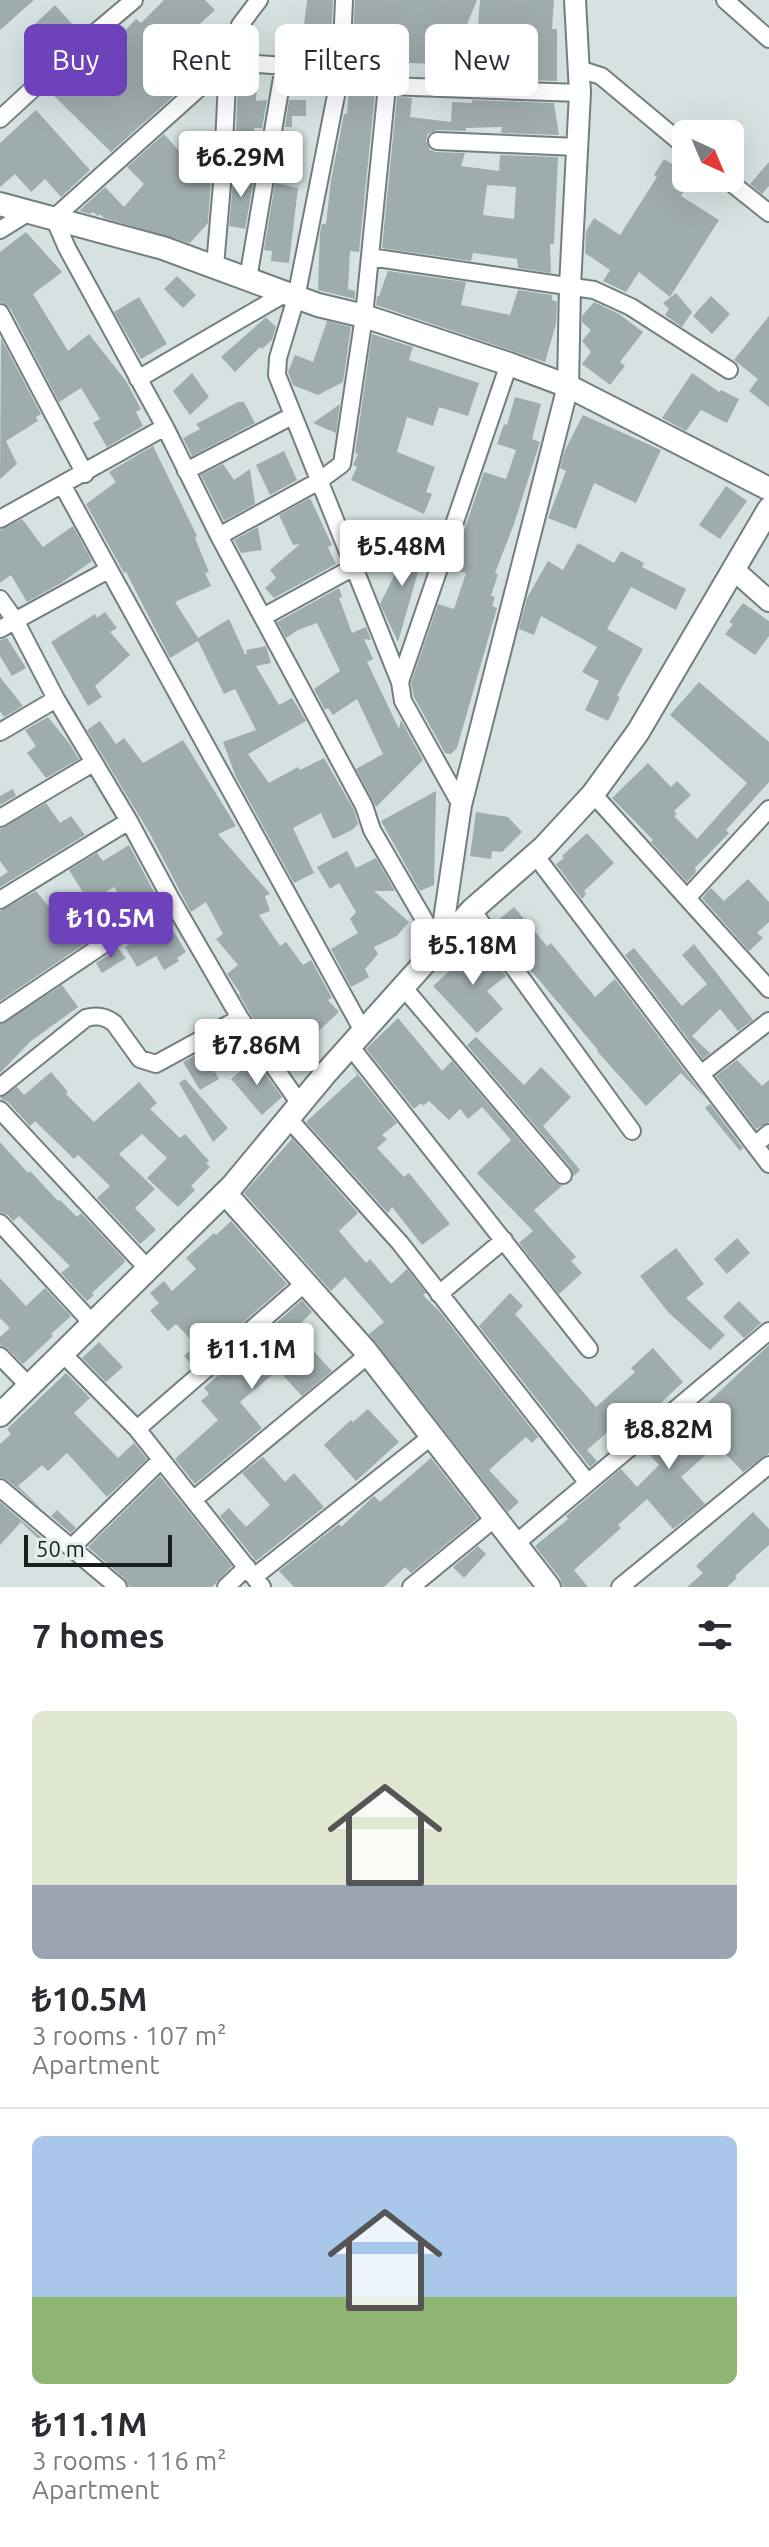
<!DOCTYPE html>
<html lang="en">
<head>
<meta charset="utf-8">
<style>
	:root { --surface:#fff; --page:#f7f7f7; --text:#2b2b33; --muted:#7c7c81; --line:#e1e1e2; --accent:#6e42ba }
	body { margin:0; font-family:Ubuntu,sans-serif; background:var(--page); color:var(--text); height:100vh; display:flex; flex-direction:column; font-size:30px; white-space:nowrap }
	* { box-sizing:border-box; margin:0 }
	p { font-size:26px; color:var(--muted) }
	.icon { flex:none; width:44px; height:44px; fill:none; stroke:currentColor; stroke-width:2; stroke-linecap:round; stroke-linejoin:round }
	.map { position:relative; height:1587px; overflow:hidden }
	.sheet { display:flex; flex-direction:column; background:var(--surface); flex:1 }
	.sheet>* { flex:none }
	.top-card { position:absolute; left:24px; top:24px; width:722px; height:72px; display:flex; gap:16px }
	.needle { width:52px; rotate:136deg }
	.controls { position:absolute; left:672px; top:120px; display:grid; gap:16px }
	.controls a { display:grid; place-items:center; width:72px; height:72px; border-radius:12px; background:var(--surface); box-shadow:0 8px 32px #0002; font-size:40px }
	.scale { position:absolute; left:24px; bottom:20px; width:148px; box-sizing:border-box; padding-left:8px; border:4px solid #1a1f1e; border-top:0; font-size:22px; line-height:28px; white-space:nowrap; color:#1a1f1e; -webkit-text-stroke:6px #e2f0ee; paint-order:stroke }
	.price { position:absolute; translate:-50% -68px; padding:0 18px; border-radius:8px; background:#fff; color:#222; font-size:26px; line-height:52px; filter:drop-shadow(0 2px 4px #0008) }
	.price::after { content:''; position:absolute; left:50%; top:48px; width:24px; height:18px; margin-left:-12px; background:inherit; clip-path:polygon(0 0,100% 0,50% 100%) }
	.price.current { background:var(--accent); color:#fff }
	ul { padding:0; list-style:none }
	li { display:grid; align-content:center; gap:16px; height:424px; padding:0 32px }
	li+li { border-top:2px solid var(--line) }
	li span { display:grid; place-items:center; height:248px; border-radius:12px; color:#555 }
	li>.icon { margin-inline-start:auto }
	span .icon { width:144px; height:144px; fill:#fffc; stroke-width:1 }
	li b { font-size:34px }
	h2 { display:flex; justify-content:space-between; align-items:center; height:96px; padding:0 32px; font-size:34px }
	.chip { padding:0 28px; border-radius:12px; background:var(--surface); box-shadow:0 8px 32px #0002; font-size:28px; line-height:72px }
	.chip.current { background:var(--accent); color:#fff }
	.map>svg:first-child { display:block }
	.building { fill:#9facae; fill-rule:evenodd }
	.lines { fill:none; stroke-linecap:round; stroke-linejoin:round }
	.minor-casing { stroke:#737f7e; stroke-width:20 }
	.tertiary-casing { stroke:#737f7e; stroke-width:24 }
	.secondary-casing { stroke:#737f7e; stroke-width:26 }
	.minor { stroke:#fff; stroke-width:16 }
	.tertiary { stroke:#fff; stroke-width:20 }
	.secondary { stroke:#fff; stroke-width:22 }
</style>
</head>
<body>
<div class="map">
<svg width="769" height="1587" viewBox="0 0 769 1587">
	<rect width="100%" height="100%" fill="#d5e2e1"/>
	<path class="building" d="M 0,0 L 34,0 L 0,30 Z
		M 164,0 L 205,0 L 215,10 L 174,48 L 198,74 L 111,152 L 51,93 L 85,61 L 96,72 L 128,44 L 120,36 L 136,19 L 141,23 Z
		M 307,0 L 333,0 L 330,58 L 292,55 L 294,40 L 302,41 Z
		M 355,0 L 477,0 L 451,64 L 404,63 L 401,76 L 389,75 L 352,62 Z
		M 480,0 L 554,0 L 552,29 L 557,29 L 557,81 L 474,78 Z
		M 55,5 L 75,27 L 55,46 L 35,24 Z
		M 238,80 L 257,82 L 256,101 L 267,100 L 262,128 L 254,128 L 254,133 L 236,132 Z
		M 349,85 L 375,94 L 359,252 L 350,251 L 348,289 L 355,291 L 355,299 L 318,290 L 320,232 L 322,224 L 326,224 L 331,180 L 344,114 L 347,114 Z
		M 397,97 L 412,98 L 410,117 L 451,122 L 452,102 L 472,103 L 472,100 L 554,103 L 559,135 L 501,133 L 502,127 L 466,128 L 466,131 L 437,130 L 428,134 L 426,141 L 430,150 L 436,152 L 465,153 L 461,166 L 499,171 L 500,155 L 558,157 L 554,244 L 550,244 L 551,273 L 518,268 L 517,259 L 473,253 L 471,261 L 382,248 ZM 487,185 L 516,187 L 514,219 L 483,215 Z
		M 289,100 L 306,100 L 306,116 L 292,116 L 292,127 L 285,127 Z
		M 36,110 L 90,170 L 61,197 L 45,179 L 31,192 L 15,174 L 0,187 L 0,143 Z
		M 164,134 L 187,160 L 199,149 L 212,163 L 208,223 L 190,243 L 104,218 L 100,214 L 98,216 L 93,212 L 90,214 L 79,211 L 105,187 L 124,207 L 144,184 L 127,167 Z
		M 664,159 L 686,173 L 686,178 L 693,178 L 681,196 L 719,220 L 670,297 L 639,272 L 626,292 L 603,281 L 610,270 L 585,253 L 586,231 L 594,218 L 620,235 L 657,177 L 654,175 Z
		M 769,162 L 769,186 L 762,194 L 750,184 Z
		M 234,170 L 251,173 L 250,178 L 254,179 L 245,229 L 229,226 Z
		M 275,183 L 298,188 L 289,263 L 271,261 L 272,251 L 264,250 Z
		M 26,232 L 62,272 L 33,294 L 68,351 L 89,334 L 126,381 L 141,409 L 136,412 L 143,426 L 107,447 L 93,423 L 100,419 L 81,388 L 59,402 L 10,308 L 0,302 L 0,252 Z
		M 388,271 L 466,282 L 461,305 L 510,315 L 518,290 L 552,295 L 552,300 L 557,302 L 556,324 L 545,362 L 376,305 L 377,296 L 379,296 Z
		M 177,276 L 196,295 L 183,308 L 164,289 Z
		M 676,293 L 692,312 L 682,327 L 665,315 L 669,309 L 663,303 Z
		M 711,296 L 730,314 L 712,334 L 693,316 Z
		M 139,297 L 167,344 L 141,359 L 114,312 Z
		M 594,302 L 619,314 L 643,332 L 620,362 L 625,366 L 610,385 L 582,364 L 591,352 L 582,341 L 591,330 L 582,322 L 582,316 Z
		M 769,316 L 769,407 L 749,391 L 758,379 L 734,360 Z
		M 266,317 L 276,327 L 272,340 L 262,349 L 260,347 L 235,372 L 221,357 Z
		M 327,321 L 351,327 L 343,382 L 318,395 L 293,385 L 288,372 L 295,355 L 313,362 Z
		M 372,334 L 413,347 L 409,360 L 479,383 L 468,416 L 439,407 L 433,426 L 407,417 L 397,452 L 435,467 L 426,492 L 432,494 L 424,514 L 351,480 L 357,467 L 353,465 L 358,454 L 355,453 Z
		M 1,338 L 41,414 L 36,417 L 38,421 L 6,441 L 17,464 L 0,479 Z
		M 192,373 L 209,397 L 190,415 L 173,391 Z
		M 692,373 L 719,392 L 721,390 L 739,399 L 727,423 L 701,410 L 686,431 L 662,418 Z
		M 515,397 L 541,404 L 532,439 L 540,442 L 514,524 L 495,573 L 498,574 L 491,596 L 495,597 L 492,606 L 497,608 L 457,748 L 451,754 L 445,753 L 414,697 L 411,683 L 438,604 L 454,609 L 466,573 L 451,569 L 484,472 L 506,479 L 516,450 L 497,444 L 504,424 L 507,425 Z
		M 238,402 L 244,402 L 255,423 L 192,456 L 183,438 L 200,429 L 196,424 Z
		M 340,404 L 336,433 L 313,423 Z
		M 583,415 L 661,450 L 636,503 L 594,483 L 576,529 L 548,518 L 566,471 L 560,468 L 565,450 Z
		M 153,446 L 197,536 L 195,538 L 209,572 L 205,573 L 211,586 L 175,602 L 198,638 L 229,619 L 245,654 L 247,654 L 246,650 L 266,646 L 271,663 L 256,666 L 279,705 L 292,698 L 306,721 L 248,754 L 269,783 L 298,767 L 300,770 L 324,758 L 354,810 L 358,824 L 352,830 L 333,839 L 321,813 L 293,828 L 314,873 L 294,883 L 236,777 L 223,742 L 256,730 L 235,689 L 224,694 L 198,641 L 170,658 L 126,572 L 124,573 L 86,504 L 116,482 L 109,472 Z
		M 284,451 L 297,480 L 270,495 L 256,465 Z
		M 223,464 L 234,480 L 250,469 L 255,504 L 224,521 L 201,475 Z
		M 726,486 L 747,501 L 720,539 L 699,525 Z
		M 310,498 L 332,545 L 328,547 L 336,564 L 274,598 L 265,588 L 276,578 L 270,570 L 300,544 L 293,545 L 279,515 Z
		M 22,519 L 43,547 L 73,526 L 92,561 L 61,583 L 27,602 L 11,575 L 0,583 L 0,530 Z
		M 258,527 L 262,550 L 241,553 L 234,540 Z
		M 578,543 L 614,563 L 621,551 L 644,563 L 642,567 L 686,589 L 676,610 L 631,587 L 607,629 L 643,649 L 617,696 L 620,697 L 608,721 L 585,710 L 599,681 L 582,672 L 597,647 L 541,616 L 534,635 L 519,629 L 527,598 L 548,561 L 563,570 Z
		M 400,544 L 424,551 L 398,642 L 380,604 L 401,562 L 396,561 Z
		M 339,588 L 342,597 L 339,598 L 352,633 L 366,627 L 371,640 L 364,639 L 373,659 L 367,662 L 399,729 L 401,720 L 423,760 L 376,807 L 356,769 L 383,754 L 357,699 L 333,715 L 328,708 L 325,710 L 314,689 L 340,671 L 317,623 L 298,630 L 286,638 L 277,622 Z
		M 743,603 L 769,621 L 769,636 L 755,655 L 725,634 L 733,624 L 729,622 Z
		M 105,612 L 117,628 L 110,632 L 130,655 L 95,686 L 102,697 L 88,706 L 51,642 L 95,614 L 97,618 Z
		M 7,638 L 26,668 L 12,676 L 0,656 L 0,640 Z
		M 0,677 L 23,706 L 4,717 L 0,711 Z
		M 699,682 L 769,742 L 769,782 L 726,830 L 729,833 L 695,868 L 696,872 L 687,882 L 651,842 L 653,840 L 612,798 L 648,763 L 671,787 L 677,781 L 691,795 L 674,811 L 677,814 L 674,816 L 697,839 L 747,783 L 670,715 Z
		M 48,717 L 69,743 L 79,759 L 46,778 L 27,753 L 36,746 L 25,730 Z
		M 100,721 L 116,744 L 124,738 L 143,763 L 183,740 L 236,826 L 218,834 L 270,894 L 265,896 L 270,911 L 259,915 L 280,946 L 286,942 L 303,965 L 311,960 L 332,998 L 328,1000 L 339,1012 L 311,1038 L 318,1048 L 289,1069 L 249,1012 L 239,994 L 240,993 L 227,974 L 238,965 L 216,939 L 223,934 L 206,902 L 191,912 L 149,832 L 87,730 Z
		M 13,789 L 16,796 L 0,805 L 0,796 Z
		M 436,791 L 434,885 L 420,891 L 381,821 Z
		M 46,803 L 60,823 L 71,816 L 85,835 L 0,887 L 0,877 L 8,872 L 0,861 L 0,829 Z
		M 476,812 L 508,817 L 522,832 L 502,852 L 492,851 L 491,859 L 470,856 Z
		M 587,833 L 614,863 L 584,891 L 586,894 L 582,899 L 556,864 L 564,858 L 562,856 Z
		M 129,845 L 154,892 L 128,908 L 114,887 L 89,902 L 69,870 L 97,853 L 103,861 Z
		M 347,851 L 356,868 L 376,858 L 395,891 L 374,891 L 409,922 L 397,936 L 374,947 L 378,954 L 365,969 L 369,977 L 351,987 L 331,949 L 358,933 L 350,919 L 356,912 L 339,883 L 330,889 L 317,867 Z
		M 748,879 L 769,902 L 769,922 L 757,933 L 763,938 L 749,951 L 702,898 L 711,888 L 724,901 Z
		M 36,891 L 60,921 L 63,919 L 67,925 L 89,909 L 105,930 L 0,1001 L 0,911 Z
		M 514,907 L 547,946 L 551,943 L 595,997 L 615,979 L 706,1099 L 681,1073 L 646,1106 L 597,1051 L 598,1050 L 523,961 L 495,923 Z
		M 168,922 L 186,952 L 177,958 L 179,961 L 164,970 L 156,956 L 137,967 L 125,947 Z
		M 478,937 L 506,976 L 487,991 L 503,1009 L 477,1033 L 433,986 L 477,946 L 473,942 Z
		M 694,944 L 753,1020 L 738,1031 L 720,1009 L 692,1036 L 710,1053 L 703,1059 L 625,955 L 634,948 L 682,1006 L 707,984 L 682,955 Z
		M 118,948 L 126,958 L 102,973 L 96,963 Z
		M 62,985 L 78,1007 L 31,1041 L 0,1073 L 0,1025 Z
		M 398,1018 L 442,1071 L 452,1061 L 555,1182 L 562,1186 L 534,1210 L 576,1257 L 571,1261 L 582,1273 L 559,1294 L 519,1243 L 533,1231 L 477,1173 L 511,1140 L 482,1107 L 468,1119 L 460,1109 L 449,1120 L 429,1101 L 423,1106 L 421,1103 L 414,1109 L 366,1049 Z
		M 476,1037 L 524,1085 L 541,1067 L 571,1097 L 543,1126 L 580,1170 L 574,1176 L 571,1168 L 467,1045 Z
		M 203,1051 L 219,1079 L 200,1090 L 183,1062 Z
		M 255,1059 L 282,1097 L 262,1115 L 231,1079 Z
		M 737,1060 L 762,1086 L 769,1080 L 769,1122 L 756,1129 L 716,1076 Z
		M 351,1066 L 397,1123 L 382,1135 L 387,1139 L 377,1148 L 404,1177 L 409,1173 L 450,1224 L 422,1245 L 392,1207 L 388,1213 L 306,1122 L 357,1075 Z
		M 51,1072 L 68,1092 L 66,1094 L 94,1122 L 139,1082 L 157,1103 L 150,1109 L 180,1138 L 185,1134 L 209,1161 L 206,1163 L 210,1167 L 191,1186 L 195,1190 L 178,1207 L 147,1178 L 167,1158 L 142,1134 L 119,1154 L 155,1189 L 135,1208 L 156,1230 L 140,1244 L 97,1198 L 110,1186 L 78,1155 L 74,1159 L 35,1121 L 30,1126 L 8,1102 L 0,1098 L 17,1087 L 24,1095 Z
		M 185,1079 L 228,1128 L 213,1142 L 179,1083 Z
		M 710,1104 L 743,1148 L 740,1151 L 705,1108 Z
		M 291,1137 L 358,1213 L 339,1231 L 366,1263 L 370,1259 L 391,1284 L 407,1269 L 426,1293 L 423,1295 L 440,1312 L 538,1437 L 532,1443 L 526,1437 L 489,1470 L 519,1502 L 508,1512 L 369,1334 L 384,1322 L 345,1277 L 331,1291 L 244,1193 L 291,1140 Z
		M 0,1142 L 28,1173 L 30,1171 L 58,1201 L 60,1200 L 77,1217 L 81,1213 L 124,1259 L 125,1262 L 92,1293 L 94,1295 L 87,1301 L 61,1273 L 70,1266 L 19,1216 L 13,1221 L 8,1215 L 0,1212 Z
		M 231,1221 L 287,1284 L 193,1366 L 184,1356 L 196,1345 L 176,1324 L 168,1331 L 150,1311 L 159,1303 L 150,1293 L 164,1281 L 172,1291 L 196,1269 L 186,1258 L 214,1233 L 216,1235 Z
		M 737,1238 L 750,1253 L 727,1274 L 714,1259 Z
		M 676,1248 L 704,1284 L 686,1298 L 725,1335 L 710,1350 L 668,1312 L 640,1276 Z
		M 0,1278 L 26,1306 L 45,1288 L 71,1316 L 51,1334 L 53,1336 L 23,1364 L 7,1348 L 0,1345 L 0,1337 L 10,1328 L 0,1318 Z
		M 510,1293 L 523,1306 L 515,1314 L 596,1407 L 635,1372 L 631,1368 L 653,1348 L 683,1382 L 644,1419 L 634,1409 L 587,1450 L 597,1461 L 590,1467 L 479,1326 Z
		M 302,1300 L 312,1312 L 294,1330 L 332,1371 L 302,1396 L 278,1370 L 240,1402 L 262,1428 L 195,1484 L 175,1459 L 218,1420 L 201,1401 L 209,1394 L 204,1388 Z
		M 739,1301 L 761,1323 L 744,1338 L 723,1317 Z
		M 99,1342 L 123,1367 L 106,1382 L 82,1358 Z
		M 769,1345 L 769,1453 L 743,1472 L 717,1445 L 681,1477 L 705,1504 L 673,1529 L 647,1499 L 618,1525 L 621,1528 L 574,1570 L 588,1587 L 563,1587 L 560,1578 L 535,1546 L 568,1519 L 566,1516 L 621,1469 L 637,1487 L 659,1465 L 645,1450 L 666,1432 L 669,1436 L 702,1408 Z
		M 66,1373 L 90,1398 L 74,1413 L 118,1458 L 134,1443 L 147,1459 L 107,1497 L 67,1453 L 48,1471 L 42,1465 L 18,1486 L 41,1508 L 7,1480 L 0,1477 L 0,1444 L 11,1434 L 7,1429 Z
		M 368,1409 L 399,1442 L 356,1481 L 324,1445 L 351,1420 L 353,1422 Z
		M 263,1457 L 285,1482 L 294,1473 L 324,1507 L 256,1561 L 220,1516 L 229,1508 L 246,1527 L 270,1505 L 242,1473 Z
		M 431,1458 L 478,1518 L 411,1573 L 405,1567 L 384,1587 L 294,1587 L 279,1571 L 339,1524 L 341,1527 L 374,1496 L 380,1502 Z
		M 160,1476 L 232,1566 L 212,1587 L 129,1587 L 125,1579 L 88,1547 Z
		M 0,1502 L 57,1551 L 54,1554 L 21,1522 L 0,1545 Z
		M 57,1510 L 76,1528 L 71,1533 L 51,1516 Z
		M 753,1512 L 769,1529 L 769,1545 L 735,1576 L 737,1578 L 727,1587 L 687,1587 L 703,1573 L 696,1566 Z
		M 478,1546 L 486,1554 L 464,1578 L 453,1567 Z"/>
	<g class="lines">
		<g class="minor-casing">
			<path id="minor" d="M 344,0 L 341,70 L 296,298 L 278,358 L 277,375 L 400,682 L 403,701 L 461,805
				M 725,0 L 769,39
				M 579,69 L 601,76 L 686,147
				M 0,119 L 77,48 L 134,0
				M 437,141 L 577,147
				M 725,178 L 769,213
				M 0,230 L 29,212
				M 370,257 L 594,290 L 631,307 L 729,370
				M 215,266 L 222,184 L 228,62 L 240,25 L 259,0
				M 248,279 L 284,66
				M 0,313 L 85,474
				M 138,379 L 284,294
				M 186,471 L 292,416
				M 63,486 L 363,1031
				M 0,519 L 165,427
				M 219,536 L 319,481 L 342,464 L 364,316 L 387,86
				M 0,599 L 15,620 L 56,699 L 129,821 L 171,899 L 240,1018 L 300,1104
				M 263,617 L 354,567
				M 0,629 L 108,570
				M 400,682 L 509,364
				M 0,732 L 56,699
				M 593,794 L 769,989
				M 0,818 L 93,763
				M 535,855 L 769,1164
				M 687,898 L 769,809
				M 0,900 L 129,821
				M 472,910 L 632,1131
				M 440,947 L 372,830 L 364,806 L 219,536 L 165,427 L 67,248 L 54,218 L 228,62 L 341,70 L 387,86 L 580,93
				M 403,987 L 563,1175
				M 0,1014 L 171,899
				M 350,1046 L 589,1349
				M 701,1074 L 769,1021
				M 0,1087 L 86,1018 C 97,1015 105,1016 114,1023 L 140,1059 L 156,1064 L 240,1018
				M 0,1110 L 148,1269
				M 288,1118 L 400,1243 L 588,1483
				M 755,1145 L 769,1133
				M 0,1223 L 93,1324
				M 439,1294 L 504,1240
				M 62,1353 L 137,1429 L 262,1587
				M 0,1356 L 29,1386
				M 137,1429 L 305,1283
				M 0,1488 L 118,1587
				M 193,1500 L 368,1355
				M 515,1544 L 769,1331
				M 71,1548 L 161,1460
				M 254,1577 L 432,1436
				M 226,1587 L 247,1567
				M 411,1587 L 495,1518
				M 620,1587 L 769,1465"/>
		</g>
		<g class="tertiary-casing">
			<path id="tertiary" d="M 733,569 L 769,601
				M 440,947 L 461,805 L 568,386 L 570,286 L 580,93 L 575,0"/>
		</g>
		<g class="secondary-casing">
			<path id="secondary" d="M 0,204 L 163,248 L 318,305 L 364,316 L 509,364 L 568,386 L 769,489
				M 225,1193 L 365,1350 L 549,1587
				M 0,1415 L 233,1185 L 326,1073 L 472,910 L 544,847 L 593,794 L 638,732 L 769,509"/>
		</g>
		<use href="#minor" class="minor"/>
		<use href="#tertiary" class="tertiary"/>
		<use href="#secondary" class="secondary"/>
	</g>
</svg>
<div class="controls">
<a><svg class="needle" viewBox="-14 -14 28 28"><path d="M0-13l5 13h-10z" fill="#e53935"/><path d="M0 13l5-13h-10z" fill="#7c7c81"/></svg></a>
</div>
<div class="scale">50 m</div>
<b class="price" style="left:241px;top:199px">₺6.29M</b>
<b class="price" style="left:402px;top:588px">₺5.48M</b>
<b class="price current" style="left:111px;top:960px">₺10.5M</b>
<b class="price" style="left:473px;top:987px">₺5.18M</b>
<b class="price" style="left:257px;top:1087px">₺7.86M</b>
<b class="price" style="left:252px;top:1391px">₺11.1M</b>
<b class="price" style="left:669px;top:1471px">₺8.82M</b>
<div class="top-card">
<a class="chip current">Buy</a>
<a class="chip">Rent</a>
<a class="chip">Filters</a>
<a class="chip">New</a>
</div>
</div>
<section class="sheet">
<h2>7 homes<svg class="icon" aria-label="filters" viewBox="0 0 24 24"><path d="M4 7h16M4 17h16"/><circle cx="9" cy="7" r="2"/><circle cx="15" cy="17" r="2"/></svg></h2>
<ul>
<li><span style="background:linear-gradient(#dfe7d0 70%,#9aa5b1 0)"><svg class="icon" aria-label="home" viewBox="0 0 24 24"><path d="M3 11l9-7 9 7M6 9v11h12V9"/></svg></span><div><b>₺10.5M</b><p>3 rooms · 107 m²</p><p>Apartment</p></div></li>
<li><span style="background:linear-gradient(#a9c7e8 65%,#8fb573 0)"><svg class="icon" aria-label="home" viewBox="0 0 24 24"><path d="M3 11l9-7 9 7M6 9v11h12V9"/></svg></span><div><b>₺11.1M</b><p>3 rooms · 116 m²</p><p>Apartment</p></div></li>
</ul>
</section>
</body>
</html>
